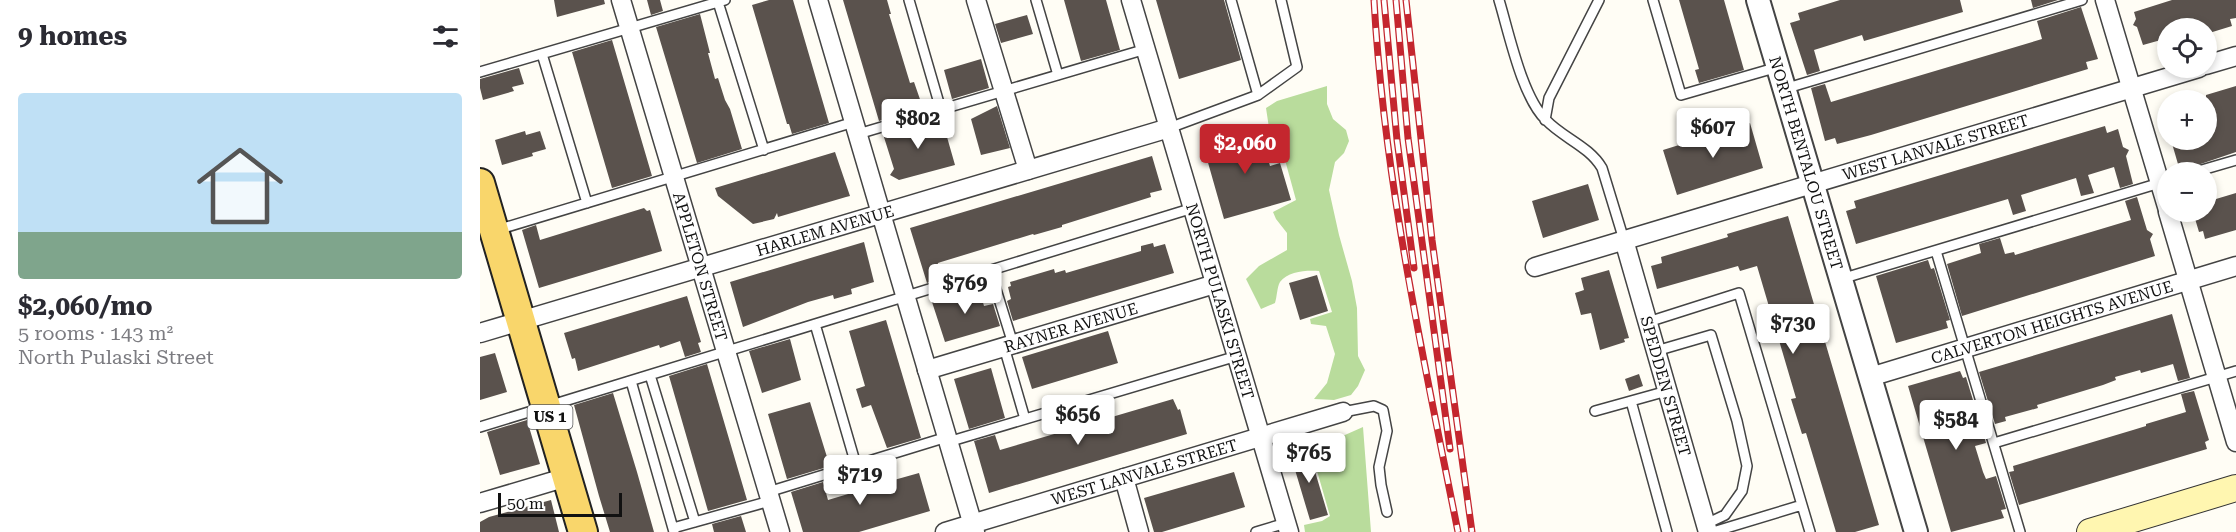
<!DOCTYPE html>
<html lang="en">
<head>
<meta charset="utf-8">
<style>
	:root { --surface:#fff; --page:#f2f2f3; --text:#2b2b33; --muted:#7c7c81; --line:#e1e1e2; --accent:#c4262e }
	body { margin:0; font-family:"Roboto Serif",serif; background:var(--page); color:var(--text); height:100vh; display:flex; flex-direction:column; font-size:22px; white-space:nowrap }
	* { box-sizing:border-box; margin:0 }
	p { font-size:20px; color:var(--muted) }
	.icon { flex:none; width:33px; height:33px; fill:none; stroke:currentColor; stroke-width:2; stroke-linecap:round; stroke-linejoin:round }
	.map { position:relative; flex:1; overflow:hidden }
	.sheet { display:flex; flex-direction:column; background:var(--surface); width:480px }
	.sheet>* { flex:none }
	.tools { position:absolute; left:1677px; top:18px; display:grid; gap:12px }
	.tools a { display:grid; place-items:center; width:60px; height:60px; border-radius:50%; background:var(--surface); box-shadow:0 3px 9px #0003; font-size:30px }
	.scale { position:absolute; left:18px; bottom:15px; width:124px; box-sizing:border-box; padding-left:6px; border:3px solid #111; border-top:0; font-size:16px; line-height:21px; white-space:nowrap; color:#111; -webkit-text-stroke:4px #fff; paint-order:stroke }
	.price { position:absolute; translate:-50% -51px; padding:0 14px; border-radius:6px; background:#fff; color:#222; font-size:20px; line-height:39px; filter:drop-shadow(0 2px 3px #0008) }
	.price::after { content:''; position:absolute; left:50%; top:36px; width:18px; height:14px; margin-left:-9px; background:inherit; clip-path:polygon(0 0,100% 0,50% 100%) }
	.price.selected { background:var(--accent); color:#fff }
	ul { padding:0; list-style:none }
	li { display:grid; align-content:center; gap:12px; height:318px; padding:0 18px }
	li+li { border-top:2px solid var(--line) }
	li span { display:grid; place-items:center; height:186px; border-radius:6px; color:#555 }
	li>.icon { margin-inline-start:auto }
	span .icon { width:108px; height:108px; fill:#fffc; stroke-width:1 }
	li b { font-size:26px }
	h2 { display:flex; justify-content:space-between; align-items:center; height:72px; padding:0 18px; font-size:26px }
	main { display:flex; flex:1; min-height:0 }
	.map>svg:first-child { display:block }
	.forest { fill:#b9dc9c }
	.building { fill:#5a524d }
	.lines { fill:none; stroke-linecap:round; stroke-linejoin:round }
	.service-casing { stroke:#444; stroke-width:12 }
	.minor-casing { stroke:#444; stroke-width:21 }
	.tertiary-casing { stroke:#444; stroke-width:26 }
	.secondary-casing { stroke:#333; stroke-width:28 }
	.primary-casing { stroke:#222; stroke-width:32 }
	.service { stroke:#fff; stroke-width:9 }
	.minor { stroke:#fff; stroke-width:18 }
	.tertiary { stroke:#fff; stroke-width:22 }
	.secondary { stroke:#fff6b0; stroke-width:26 }
	.primary { stroke:#f9d66b; stroke-width:28 }
	.rail-casing { stroke:#c4262e; stroke-width:7 }
	.rail { stroke:#fff; stroke-width:4.5; stroke-dasharray:14; stroke-linecap:butt }
	.labels { text-anchor:middle; dominant-baseline:central; stroke-width:6; stroke-linejoin:round; paint-order:stroke }
	.shield { fill:#fff; stroke:#585858; stroke-width:1.5 }
	.shield-label { font-size:15px; font-weight:bold; fill:#111 }
	.street-label { font-size:16px; fill:#111; stroke:#fff }
</style>
</head>
<body>
<main>
<section class="sheet">
<h2>9 homes<svg class="icon" aria-label="filters" viewBox="0 0 24 24"><path d="M4 7h16M4 17h16"/><circle cx="9" cy="7" r="2"/><circle cx="15" cy="17" r="2"/></svg></h2>
<ul>
<li><span style="background:linear-gradient(#bfe0f5 75%,#7fa58c 0)"><svg class="icon" aria-label="home" viewBox="0 0 24 24"><path d="M3 11l9-7 9 7M6 9v11h12V9"/></svg></span><div><b>$2,060/mo</b><p>5 rooms · 143 m²</p><p>North Pulaski Street</p></div></li>
</ul>
</section>
<div class="map">
<svg width="1756" height="532" viewBox="0 0 1756 532">
	<rect width="100%" height="100%" fill="#fffdf5"/>
	<path class="forest" d="M 847,86 L 847,104 L 853,119 L 866,130 L 869,141 L 864,153 L 855,162 L 849,190 L 859,235 L 872,281 L 877,308 L 878,356 L 885,370 L 878,386 L 871,395 L 854,400 L 834,399 L 847,383 L 855,354 L 846,326 L 831,324 L 830,319 L 852,312 L 839,271 C 827,270 808,271 800,282 C 797,287 797,297 795,303 L 781,309 L 766,279 L 779,266 L 807,250 L 807,233 L 796,219 L 793,212 L 816,200 L 805,160 L 796,155 L 791,141 L 786,108 L 797,101 Z
		M 883,427 L 891,532 L 825,532 L 824,525 L 842,521 L 850,516 L 831,450 Z"/>
	<path class="building" d="M 74,0 L 124,0 L 125,4 L 77,17 Z
		M 167,0 L 180,0 L 183,11 L 171,15 Z
		M 289,0 L 313,0 L 349,123 L 312,134 L 309,124 L 307,124 L 272,5 Z
		M 363,0 L 407,0 L 411,14 L 409,14 L 430,83 L 434,82 L 443,108 L 399,121 Z
		M 584,0 L 626,0 L 640,50 L 601,61 Z
		M 676,0 L 744,0 L 761,60 L 699,79 Z
		M 1199,0 L 1244,0 L 1264,70 L 1219,83 L 1215,70 L 1219,69 Z
		M 1360,0 L 1480,0 L 1483,12 L 1384,41 L 1382,35 L 1334,50 L 1340,71 L 1327,75 L 1310,23 L 1320,20 L 1318,13 Z
		M 1551,0 L 1578,0 L 1553,8 Z
		M 1692,0 L 1756,0 L 1756,18 L 1750,19 L 1752,26 L 1726,34 L 1726,28 L 1688,28 L 1688,38 L 1663,45 L 1657,27 L 1653,25 L 1656,19 L 1654,12 Z
		M 1601,7 L 1618,59 L 1606,62 L 1608,69 L 1391,135 L 1357,144 L 1355,138 L 1345,141 L 1331,88 L 1345,84 L 1351,102 L 1562,39 L 1557,21 Z
		M 220,14 L 230,53 L 228,53 L 235,79 L 238,78 L 245,100 L 250,109 L 262,149 L 217,163 L 176,27 Z
		M 547,15 L 553,34 L 521,43 L 515,24 Z
		M 132,40 L 172,176 L 132,188 L 92,52 Z
		M 501,59 L 509,88 L 472,99 L 464,70 Z
		M 39,68 L 44,84 L 32,87 L 34,91 L 3,100 L 0,88 L 0,79 Z
		M 1756,86 L 1756,152 L 1700,171 L 1691,140 L 1726,140 L 1726,95 Z
		M 517,106 L 530,148 L 501,155 L 491,119 Z
		M 447,121 L 448,127 L 460,124 L 464,138 L 467,137 L 475,165 L 419,180 L 410,175 L 414,169 L 403,134 Z
		M 1270,123 L 1283,168 L 1197,195 L 1183,150 Z
		M 1625,126 L 1627,133 L 1638,129 L 1643,147 L 1649,150 L 1646,156 L 1653,184 L 1640,188 L 1634,167 L 1608,175 L 1614,193 L 1601,196 L 1596,178 L 1541,195 L 1546,211 L 1533,215 L 1528,199 L 1376,244 L 1366,211 L 1376,208 L 1374,201 Z
		M 779,129 L 790,166 L 800,163 L 811,200 L 744,219 L 723,145 Z
		M 45,131 L 46,135 L 60,131 L 66,149 L 52,153 L 53,156 L 22,165 L 15,140 Z
		M 355,152 L 370,196 L 366,197 L 298,217 L 297,213 L 294,219 L 273,224 L 238,196 L 235,188 Z
		M 672,156 L 682,190 L 670,193 L 671,197 L 582,225 L 582,227 L 554,235 L 553,234 L 461,262 L 458,263 L 454,280 L 447,283 L 430,228 Z
		M 1108,184 L 1119,220 L 1063,238 L 1052,201 Z
		M 1756,193 L 1756,230 L 1725,239 L 1723,231 L 1719,232 L 1713,212 L 1726,212 L 1726,202 Z
		M 1657,197 L 1667,230 L 1673,234 L 1670,239 L 1675,256 L 1482,316 L 1467,264 L 1501,253 L 1499,244 L 1520,238 L 1525,254 L 1534,252 L 1535,255 L 1651,220 L 1645,201 Z
		M 164,208 L 167,211 L 170,210 L 182,251 L 59,288 L 42,230 L 56,225 L 60,240 Z
		M 1308,216 L 1399,525 L 1375,532 L 1356,532 L 1326,433 L 1322,434 L 1311,399 L 1316,398 L 1277,266 L 1260,271 L 1258,266 L 1177,289 L 1171,266 L 1182,263 L 1181,257 L 1248,237 L 1247,234 Z
		M 384,242 L 394,282 L 371,289 L 372,294 L 354,299 L 353,295 L 328,302 L 263,327 L 250,282 Z
		M 673,243 L 674,247 L 685,244 L 694,273 L 533,321 L 527,301 L 531,299 L 528,287 L 531,286 L 530,282 L 574,269 L 575,273 L 585,270 L 586,273 L 661,251 L 661,246 Z
		M 1448,260 L 1451,269 L 1454,268 L 1470,320 L 1466,321 L 1468,328 L 1416,343 L 1396,276 Z
		M 1129,270 L 1149,338 L 1144,339 L 1145,342 L 1120,350 L 1111,313 L 1101,315 L 1095,293 L 1104,290 L 1101,278 Z
		M 837,275 L 848,311 L 820,320 L 809,283 Z
		M 499,288 L 504,306 L 513,304 L 520,326 L 465,342 L 452,302 Z
		M 207,296 L 221,342 L 218,343 L 221,352 L 205,357 L 200,341 L 180,348 L 179,345 L 98,371 L 95,358 L 92,359 L 84,333 Z
		M 1692,314 L 1710,378 L 1698,381 L 1693,364 L 1661,373 L 1660,370 L 1635,377 L 1636,380 L 1623,385 L 1557,405 L 1558,408 L 1525,417 L 1526,421 L 1515,424 L 1499,372 Z
		M 406,320 L 441,438 L 407,448 L 391,405 L 382,408 L 376,389 L 385,386 L 369,331 Z
		M 628,331 L 638,363 L 552,389 L 542,357 Z
		M 310,339 L 321,380 L 282,393 L 269,351 Z
		M 15,353 L 27,392 L 0,400 L 0,357 Z
		M 227,364 L 267,500 L 228,511 L 189,376 Z
		M 511,368 L 525,418 L 489,429 L 474,379 Z
		M 1480,371 L 1483,378 L 1486,377 L 1506,443 L 1495,446 L 1503,472 L 1506,479 L 1516,476 L 1526,509 L 1521,510 L 1524,518 L 1471,532 L 1428,386 Z
		M 1159,374 L 1163,386 L 1149,391 L 1145,379 Z
		M 1714,391 L 1729,440 L 1725,442 L 1727,449 L 1539,505 L 1529,472 L 1534,471 L 1533,466 L 1653,430 L 1666,426 L 1666,424 L 1706,412 L 1701,394 Z
		M 133,393 L 157,472 L 174,532 L 130,532 L 119,496 L 94,405 Z
		M 693,399 L 698,410 L 700,409 L 707,434 L 509,493 L 494,441 L 515,435 L 520,450 Z
		M 330,402 L 347,457 L 345,458 L 347,467 L 307,479 L 288,414 Z
		M 47,420 L 60,464 L 20,475 L 7,432 Z
		M 828,448 L 848,515 L 830,520 L 810,453 Z
		M 754,472 L 765,507 L 682,532 L 674,532 L 664,498 Z
		M 439,473 L 450,511 L 379,532 L 323,532 L 311,492 L 343,482 L 348,500 L 395,486 L 394,483 L 414,480 Z
		M 71,500 L 79,532 L 0,532 L 0,522 L 9,517 Z
		M 261,516 L 266,532 L 234,532 L 232,524 Z"/>
	<g class="lines">
		<g class="service-casing">
			<path id="service" d="M 429,0 L 461,110
				M 556,0 L 578,75
				M 751,0 L 778,95
				M 1019,0 C 1029,33 1042,97 1066,120 C 1083,138 1109,146 1122,168 L 1144,240
				M 1173,0 L 1201,95 L 1298,67
				M 238,2 L 284,150
				M 62,54 L 107,203
				M 0,72 L 245,0
				M 1304,89 L 1602,0
				M 1065,120 L 1069,98 L 1119,0
				M 689,128 L 778,95 L 817,67 L 801,0
				M 378,134 L 666,49
				M 1715,172 L 1756,160
				M 17,230 L 374,122
				M 1456,251 L 1540,532
				M 510,270 L 533,344
				M 1361,279 L 1683,182
				M 1168,322 L 1259,293 L 1330,532
				M 335,324 L 376,465
				M 524,347 L 545,419
				M 1176,351 L 1231,335 L 1257,421 L 1267,466 L 1262,491 L 1245,515 L 1226,524
				M 170,375 L 215,522
				M 151,381 L 194,532
				M 1151,401 L 1187,532
				M 1115,411 L 1187,391
				M 863,412 L 894,406 L 903,410 L 907,431 L 899,467 L 901,485 L 907,512
				M 0,427 L 713,208
				M 468,442 L 757,356
				M 1514,443 L 1756,371
				M 288,492 L 467,437
				M 193,528 L 290,501
				M 776,532 L 806,523
				M 1233,532 L 1322,505"/>
		</g>
		<g class="minor-casing">
			<g id="minor">
				<path id="s1" d="M 141,0 L 300,532"/>
				<path d="M 338,0 L 495,532"/>
				<path d="M 496,0 L 548,170"/>
				<path id="s2" d="M 651,0 L 809,532"/>
				<path d="M 1625,0 L 1688,210"/>
				<path d="M 1726,65 L 1756,56"/>
				<path d="M 1688,212 L 1756,442"/>
				<path id="s3" d="M 1144,240 L 1228,532"/>
				<path id="s4" d="M 1055,267 L 1719,68"/>
				<path id="s5" d="M 0,333 L 689,128"/>
				<path id="s6" d="M 447,370 L 735,284"/>
				<path id="s7" d="M 1390,377 L 1756,266"/>
				<path d="M 644,478 L 659,532"/>
				<path d="M 0,503 L 87,477"/>
				<path id="s8" d="M 465,532 L 863,412"/>
			</g>
		</g>
		<g class="tertiary-casing">
			<g id="tertiary">
				<path id="s9" d="M 1278,0 L 1436,532"/>
			</g>
		</g>
		<g class="secondary-casing">
			<path id="secondary" d="M 1610,532 L 1756,488"/>
		</g>
		<g class="primary-casing">
			<path id="primary" d="M 0,183 L 103,532"/>
		</g>
		<use href="#service" class="service"/>
		<use href="#minor" class="minor"/>
		<use href="#tertiary" class="tertiary"/>
		<use href="#secondary" class="secondary"/>
		<use href="#primary" class="primary"/>
		<g class="rail-casing">
			<path id="rail" d="M 894,0 C 904,180 943,356 978,532
				M 904,0 L 917,140 L 934,268
				M 916,0 L 928,138 L 970,449
				M 926,0 L 952,240 L 992,532"/>
		</g>
		<use href="#rail" class="rail"/>
	</g>
	<g class="labels">
		<rect class="shield" x="47.5" y="405" width="45" height="24" rx="4.5"/>
		<g class="shield-label">
			<text x="70" y="417">US 1</text>
		</g>
		<g class="street-label">
			<text stroke="none"><textPath href="#s4" startOffset="418">WEST LANVALE STREET</textPath></text>
			<text stroke="none"><textPath href="#s9" startOffset="170">NORTH BENTALOU STREET</textPath></text>
			<text stroke="none"><textPath href="#s5" startOffset="360">HARLEM AVENUE</textPath></text>
			<text stroke="none"><textPath href="#s1" startOffset="278">APPLETON STREET</textPath></text>
			<text stroke="none"><textPath href="#s2" startOffset="314">NORTH PULASKI STREET</textPath></text>
			<text stroke="none"><textPath href="#s7" startOffset="190">CALVERTON HEIGHTS AVENUE</textPath></text>
			<text stroke="none"><textPath href="#s6" startOffset="150">RAYNER AVENUE</textPath></text>
			<text stroke="none"><textPath href="#s3" startOffset="152">SPEDDEN STREET</textPath></text>
			<text stroke="none"><textPath href="#s8" startOffset="208">WEST LANVALE STREET</textPath></text>
		</g>
	</g>
</svg>
<div class="tools">
<a><svg class="icon" aria-label="locate" viewBox="0 0 24 24"><circle cx="12" cy="12" r="6"/><path d="M12 2v4M12 18v4M2 12h4M18 12h4"/></svg></a>
<a>+</a>
<a>−</a>
</div>
<div class="scale">50 m</div>
<b class="price" style="left:438px;top:150px">$802</b>
<b class="price" style="left:1233px;top:159px">$607</b>
<b class="price selected" style="left:765px;top:175px">$2,060</b>
<b class="price" style="left:485px;top:315px">$769</b>
<b class="price" style="left:1313px;top:355px">$730</b>
<b class="price" style="left:598px;top:446px">$656</b>
<b class="price" style="left:1476px;top:451px">$584</b>
<b class="price" style="left:829px;top:484px">$765</b>
<b class="price" style="left:380px;top:506px">$719</b>
</div>
</main>
</body>
</html>
